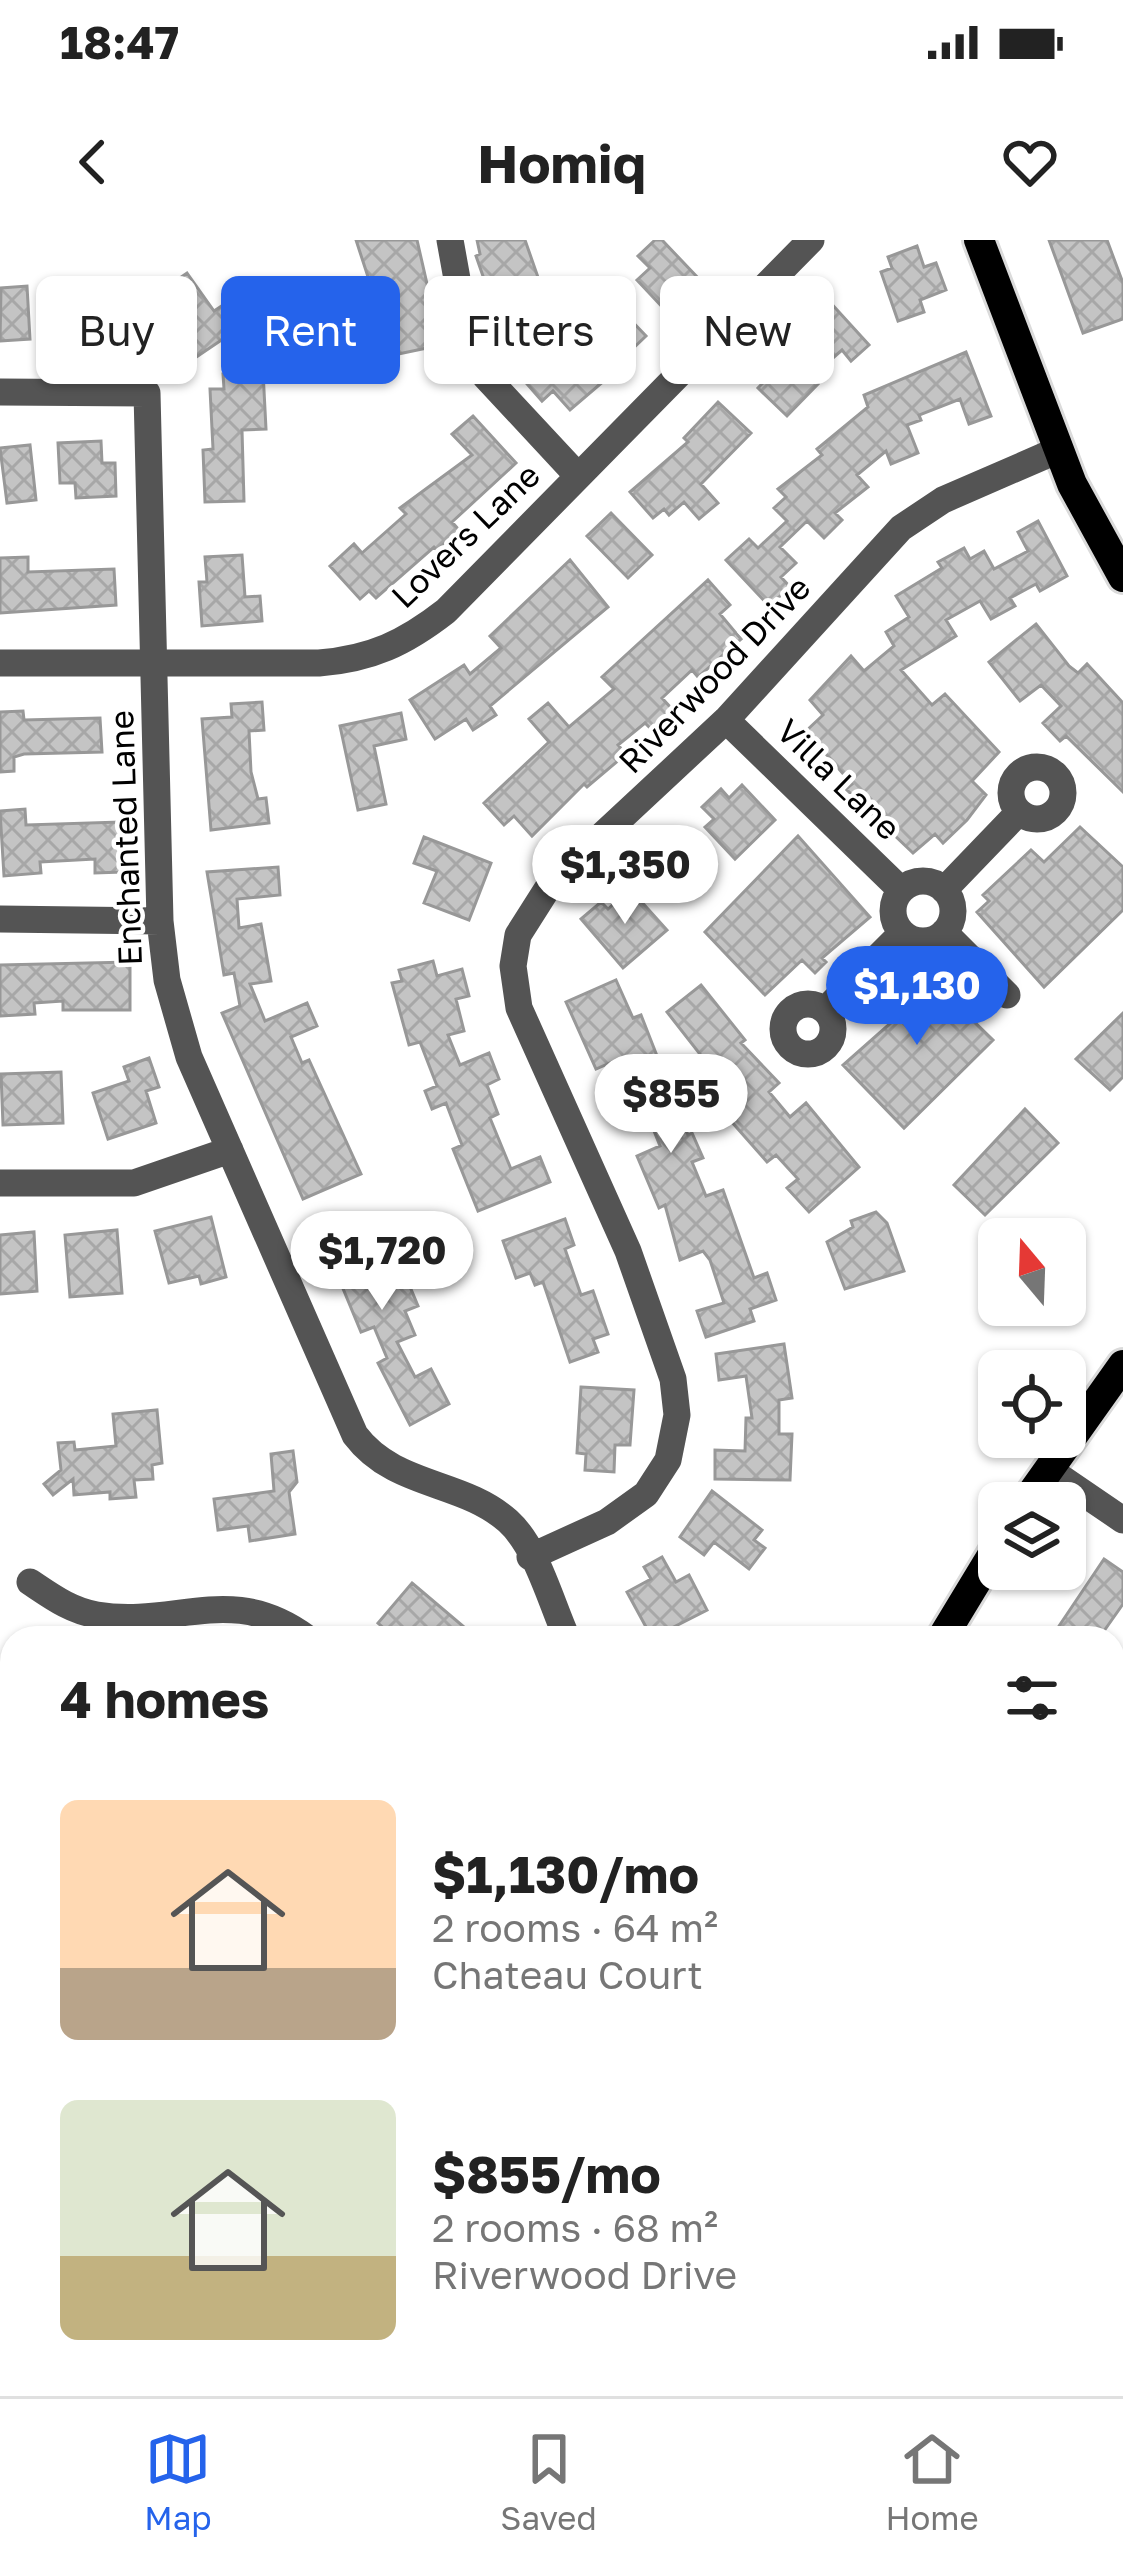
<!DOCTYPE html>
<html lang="en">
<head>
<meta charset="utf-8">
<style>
	:root { --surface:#fff; --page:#f6f6f6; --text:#222; --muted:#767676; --line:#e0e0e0; --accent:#2563eb }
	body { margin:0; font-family:"Golos Text",sans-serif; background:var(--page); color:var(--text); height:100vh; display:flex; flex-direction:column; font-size:45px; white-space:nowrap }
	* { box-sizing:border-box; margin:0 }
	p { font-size:39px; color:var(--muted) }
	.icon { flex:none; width:66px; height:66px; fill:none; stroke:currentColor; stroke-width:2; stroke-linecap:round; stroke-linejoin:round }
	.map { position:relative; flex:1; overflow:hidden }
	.panel { position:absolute; left:0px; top:1386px; width:1125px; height:771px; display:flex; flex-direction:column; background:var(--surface); border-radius:36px 36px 0 0; box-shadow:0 3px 9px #0004 }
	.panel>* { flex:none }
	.top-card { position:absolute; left:36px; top:36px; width:1053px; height:108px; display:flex; gap:24px }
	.needle { width:78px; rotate:341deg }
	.fabs { position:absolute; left:978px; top:978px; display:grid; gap:24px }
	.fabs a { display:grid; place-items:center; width:108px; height:108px; border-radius:18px; background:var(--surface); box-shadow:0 3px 9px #0004; font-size:60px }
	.price { position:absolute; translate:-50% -102px; padding:0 27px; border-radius:42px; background:#fff; color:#222; font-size:39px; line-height:78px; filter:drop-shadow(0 3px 6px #0008) }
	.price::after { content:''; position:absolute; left:50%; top:72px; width:36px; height:27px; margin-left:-18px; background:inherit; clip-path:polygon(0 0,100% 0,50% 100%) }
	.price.selected { background:var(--accent); color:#fff }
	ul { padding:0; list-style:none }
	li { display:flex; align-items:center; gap:36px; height:300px; padding:0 60px }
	li span { display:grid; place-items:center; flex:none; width:336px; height:240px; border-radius:18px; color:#555 }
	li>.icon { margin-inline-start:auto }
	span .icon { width:144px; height:144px; fill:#fffc; stroke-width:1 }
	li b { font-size:51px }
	h2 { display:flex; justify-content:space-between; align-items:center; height:144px; padding:0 60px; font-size:51px }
	.tag { padding:0 42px; border-radius:18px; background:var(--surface); box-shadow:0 3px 9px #0004; font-size:42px; line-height:108px }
	.tag.selected { background:var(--accent); color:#fff }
	.status { display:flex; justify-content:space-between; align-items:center; height:84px; padding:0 60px; background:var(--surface); direction:ltr }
	.status svg { height:33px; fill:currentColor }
	header { display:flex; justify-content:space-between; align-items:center; height:156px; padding:0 60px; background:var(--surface); font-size:54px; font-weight:700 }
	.tab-bar { display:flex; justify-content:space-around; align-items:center; height:168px; border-top:3px solid var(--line); background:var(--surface); font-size:33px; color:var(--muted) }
	.tab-bar a { display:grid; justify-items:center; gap:6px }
	.tab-bar .selected { color:var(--accent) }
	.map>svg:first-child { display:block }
	.water { fill:url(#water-rules) }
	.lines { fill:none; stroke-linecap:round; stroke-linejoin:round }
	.stream { stroke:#a2a2a2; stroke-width:6 }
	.building { fill:url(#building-cross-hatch); stroke:#989898; stroke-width:3 }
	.major-casing { stroke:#dbdbdb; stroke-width:36 }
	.minor { stroke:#545454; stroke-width:27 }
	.major { stroke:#000; stroke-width:30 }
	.labels { text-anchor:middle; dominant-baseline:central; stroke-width:9; stroke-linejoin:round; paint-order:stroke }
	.street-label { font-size:33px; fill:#000; stroke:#fff }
</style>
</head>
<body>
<div class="status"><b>18:47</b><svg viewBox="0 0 49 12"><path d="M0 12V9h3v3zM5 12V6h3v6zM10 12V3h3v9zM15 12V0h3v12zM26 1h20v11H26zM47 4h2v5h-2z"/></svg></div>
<header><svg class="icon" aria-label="back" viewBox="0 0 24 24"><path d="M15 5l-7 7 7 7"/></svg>Homiq<svg class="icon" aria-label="heart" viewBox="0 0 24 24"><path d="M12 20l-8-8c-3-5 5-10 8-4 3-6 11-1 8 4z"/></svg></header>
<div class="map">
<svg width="1123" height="2156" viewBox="0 0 1123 2156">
	<defs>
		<pattern id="water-rules" width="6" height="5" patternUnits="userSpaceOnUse" patternTransform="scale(3)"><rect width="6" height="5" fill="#a2a2a2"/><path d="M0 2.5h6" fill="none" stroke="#8a8a8a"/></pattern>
		<pattern id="building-cross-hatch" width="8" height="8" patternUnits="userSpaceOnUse" patternTransform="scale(3)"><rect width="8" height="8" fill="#c4c4c4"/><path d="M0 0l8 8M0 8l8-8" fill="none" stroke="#a7a7a7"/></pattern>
	</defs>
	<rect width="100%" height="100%" fill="#fff"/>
	<path class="water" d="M 0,1659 L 12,1661 L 12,2094 L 0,2091 Z"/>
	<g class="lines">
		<path class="stream" d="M 694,2145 L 698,2156"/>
	</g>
	<path class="building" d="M 356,0 L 417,0 L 441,105 L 389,116 L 385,99 L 372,102 L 359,49 L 371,46 Z
		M 477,0 L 525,0 L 540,43 L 491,59 L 476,16 L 480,14 Z
		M 655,0 L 662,0 L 699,39 L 665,70 L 637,40 L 650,28 L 638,16 Z
		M 1049,0 L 1107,0 L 1123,43 L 1123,79 L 1083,93 Z
		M 917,6 L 924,27 L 936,23 L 946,50 L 920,60 L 924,72 L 898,81 L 881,32 L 892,28 L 888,17 Z
		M 187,33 L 214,71 L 226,63 L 242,86 L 195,118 L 179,95 L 166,104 L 155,87 L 173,75 L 158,53 Z
		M 116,42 L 119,81 L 107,82 L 108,97 L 87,99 L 86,86 L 58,88 L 55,46 Z
		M 27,46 L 30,99 L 0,101 L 1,48 Z
		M 603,51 L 646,96 L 623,118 L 615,110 L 595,128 L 605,140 L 570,170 L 553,151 L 542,161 L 520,136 L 538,120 L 551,133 L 586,102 L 581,96 L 596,82 L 584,69 Z
		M 828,60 L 869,105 L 851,121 L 842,110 L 811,137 L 818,144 L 787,176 L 758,148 L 802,101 L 793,91 Z
		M 966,112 L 991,176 L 969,184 L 960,159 L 919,175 L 921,180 L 907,185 L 918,213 L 891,224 L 886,211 L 857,235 L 868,247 L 835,273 L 842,280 L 824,298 L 807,281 L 780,307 L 796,323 L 781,337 L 790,347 L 769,366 L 726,320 L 749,299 L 758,308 L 787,281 L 774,268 L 786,257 L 778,249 L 822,215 L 817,209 L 868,167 L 864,155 Z
		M 263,131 L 266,189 L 242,190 L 244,261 L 205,262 L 203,210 L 213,209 L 210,149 L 224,149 L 223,134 Z
		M 718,162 L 751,193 L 701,244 L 718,263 L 699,279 L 684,262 L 669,275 L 664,269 L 653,278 L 630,252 L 688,202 L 684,198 Z
		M 473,176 L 516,223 L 452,282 L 459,290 L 437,310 L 434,307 L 376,358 L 369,351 L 360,359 L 330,326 L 354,304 L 362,313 L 406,274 L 400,268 L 472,215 L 452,194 Z
		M 101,201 L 102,223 L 115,223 L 116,256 L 76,258 L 75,243 L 60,243 L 58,203 Z
		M 30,205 L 36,260 L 7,263 L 0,208 Z
		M 611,273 L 652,315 L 628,338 L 587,296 Z
		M 1038,281 L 1067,336 L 1040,351 L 1036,344 L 1010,358 L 1015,366 L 991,379 L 980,361 L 946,380 L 956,396 L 901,430 L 932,465 L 945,454 L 999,512 L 972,541 L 986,555 L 967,580 L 943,603 L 935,594 L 913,613 L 846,549 L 852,544 L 806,491 L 823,475 L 810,460 L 851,416 L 864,431 L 894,406 L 886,392 L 909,377 L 896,356 L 942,328 L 938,322 L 964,308 L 970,319 L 984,311 L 994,329 L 1028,311 L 1018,292 Z
		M 242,315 L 245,357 L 260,356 L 262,381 L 202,386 L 199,342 L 207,342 L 205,317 Z
		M 28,317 L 28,332 L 114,329 L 116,365 L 0,373 L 0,318 Z
		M 570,320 L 608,367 L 490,466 L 496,475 L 473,490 L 466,479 L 435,499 L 410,460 L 464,425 L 470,434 L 501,408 L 490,396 Z
		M 708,340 L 730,365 L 720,374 L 741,399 L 698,437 L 692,430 L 662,458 L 672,469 L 651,489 L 645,483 L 618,505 L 626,514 L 587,547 L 584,544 L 532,596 L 514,576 L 504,585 L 484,563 L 549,502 L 529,479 L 548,463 L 569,487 L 614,449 L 602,437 Z
		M 1036,384 L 1069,426 L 1078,433 L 1087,424 L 1123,463 L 1123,552 L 1066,496 L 1060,501 L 1043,483 L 1061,466 L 1041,445 L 1020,461 L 989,422 Z
		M 262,462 L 264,490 L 249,491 L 251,532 L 258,559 L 266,558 L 269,583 L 211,590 L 202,479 L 232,477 L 231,464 Z
		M 23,471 L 24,480 L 100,478 L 102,512 L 24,514 L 14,517 L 14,531 L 0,532 L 0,472 Z
		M 401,473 L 406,499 L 374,506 L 386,564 L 358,570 L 340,486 Z
		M 742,545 L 775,580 L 735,619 L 705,587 L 714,579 L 702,567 L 721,549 L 729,558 Z
		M 25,569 L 26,585 L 120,582 L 122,632 L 95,633 L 95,619 L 40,622 L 41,633 L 4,636 L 0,571 Z
		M 1080,587 L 1123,627 L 1123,670 L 1044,747 L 977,672 L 989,661 L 983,655 L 1031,610 L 1044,622 Z
		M 798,596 L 870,677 L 822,718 L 826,722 L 815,733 L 802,720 L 765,755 L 705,692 Z
		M 424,597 L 491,623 L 469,680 L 424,663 L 437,631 L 414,623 Z
		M 278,627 L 280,655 L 237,659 L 239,688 L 261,684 L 271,741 L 250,744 L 265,781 L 307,763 L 317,786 L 291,797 L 302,823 L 309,820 L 361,934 L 303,959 L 222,773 L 240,766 L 234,733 L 224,735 L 207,632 Z
		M 630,649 L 667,690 L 623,728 L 581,679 L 601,662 L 608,669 Z
		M 433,721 L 437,736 L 462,729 L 469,756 L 456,759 L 464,791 L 448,795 L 460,825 L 489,813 L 499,839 L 487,845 L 498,874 L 490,878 L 511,929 L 540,917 L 550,942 L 478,971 L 453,909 L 462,905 L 446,863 L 432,869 L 425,851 L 437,846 L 420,802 L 409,805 L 392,743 L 402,741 L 399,730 Z
		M 130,722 L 130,770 L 63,770 L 63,761 L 34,763 L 35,774 L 0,776 L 0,725 Z
		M 931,729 L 961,763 L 958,766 L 993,800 L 904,888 L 843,825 L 893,781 L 876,762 L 902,739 L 910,748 Z
		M 616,740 L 633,778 L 641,775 L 688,895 L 692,893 L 703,918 L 692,922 L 706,956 L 723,950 L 754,1038 L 767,1033 L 776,1060 L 750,1069 L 754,1081 L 706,1097 L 697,1071 L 724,1063 L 710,1020 L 703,1011 L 680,1020 L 665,965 L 659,968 L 637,916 L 660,906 L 646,871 L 621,880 L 615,864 L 626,860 L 612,822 L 596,829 L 566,762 Z
		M 701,745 L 745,800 L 741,803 L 779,843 L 769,852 L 790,877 L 806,863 L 859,927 L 809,972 L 787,948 L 798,939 L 776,915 L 767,922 L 700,846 L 714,832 L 667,772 Z
		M 1123,773 L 1123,837 L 1110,850 L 1076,819 Z
		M 149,818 L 159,847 L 146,851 L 156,883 L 108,899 L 93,853 L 129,841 L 124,827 Z
		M 61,832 L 63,883 L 3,885 L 1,834 Z
		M 1025,869 L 1058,903 L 985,975 L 954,945 Z
		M 876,972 L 887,983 L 904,1031 L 845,1049 L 827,1002 L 853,987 L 851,981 Z
		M 376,973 L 384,995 L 370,1000 L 388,1050 L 408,1042 L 418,1066 L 405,1071 L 415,1095 L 397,1102 L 415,1137 L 431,1129 L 449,1164 L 410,1185 L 378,1123 L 387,1118 L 374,1087 L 361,1092 L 320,993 Z
		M 211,977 L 226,1037 L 201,1044 L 199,1036 L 169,1043 L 155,991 Z
		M 565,979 L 574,1005 L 565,1009 L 581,1055 L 593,1051 L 608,1094 L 593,1099 L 598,1112 L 570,1122 L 543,1042 L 535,1045 L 530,1033 L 516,1038 L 503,1001 Z
		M 117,990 L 122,1053 L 70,1057 L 65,995 Z
		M 34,992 L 37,1051 L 0,1054 L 0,995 Z
		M 784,1104 L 792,1158 L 779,1160 L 779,1194 L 792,1194 L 790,1240 L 715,1239 L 715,1210 L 745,1211 L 746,1178 L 752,1178 L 746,1136 L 719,1140 L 716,1114 Z
		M 581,1147 L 634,1150 L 630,1205 L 615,1205 L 614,1232 L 585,1230 L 586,1214 L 577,1213 Z
		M 157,1170 L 162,1223 L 152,1225 L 153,1239 L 134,1240 L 136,1257 L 110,1259 L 110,1252 L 74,1255 L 73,1239 L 53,1255 L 44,1244 L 61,1230 L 58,1203 L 74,1202 L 75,1210 L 116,1206 L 113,1174 Z
		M 293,1211 L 297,1242 L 289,1252 L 295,1294 L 250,1301 L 248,1286 L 218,1290 L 214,1259 L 274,1251 L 271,1214 Z
		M 712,1251 L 762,1290 L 754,1300 L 765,1308 L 749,1329 L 714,1302 L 704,1315 L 680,1297 Z
		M 662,1317 L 676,1342 L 689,1335 L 707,1370 L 652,1398 L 627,1352 L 651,1339 L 644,1327 Z
		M 1104,1319 L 1123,1332 L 1123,1364 L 1099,1398 L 1064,1398 L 1055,1392 Z
		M 412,1343 L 477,1398 L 395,1398 L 378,1383 Z"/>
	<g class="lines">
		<g class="major-casing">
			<path id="major" d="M 979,0 L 1072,244 L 1123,337
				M 1025,1263 L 1123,1125
				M 942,1398 L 999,1304
				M 68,2156 L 81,2145"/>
		</g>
		<path class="minor" d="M 450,0 L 464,78 L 485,136 L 578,236
			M 0,152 L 147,153 L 160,681 L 167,740 L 189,817 L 355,1195 C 395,1248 462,1240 508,1281 C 537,1307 551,1363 567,1398
			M 0,423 L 319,423 C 371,419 405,403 446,371 L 811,0
			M 726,480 L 901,650
			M1011 553a26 26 0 1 1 52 0a26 26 0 1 1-52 0Z
			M893 671a30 30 0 1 1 60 0a30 30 0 1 1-60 0Z
			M 944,650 L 1019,572
			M 0,679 L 160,681
			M 944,692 L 1007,755
			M783 789a25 25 0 1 1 50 0a25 25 0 1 1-50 0Z
			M 825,770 L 902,693
			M 0,943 L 134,943 L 230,910
			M 1048,1229 L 1123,1280
			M 530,1317 L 607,1282 L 646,1254 L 668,1220 L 677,1175 L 673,1139 L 628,1011 L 519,768 L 513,726 L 518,695 L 551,643 L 726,480 L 901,288 L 943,260 L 1058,210
			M 30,1342 C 51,1356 71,1371 97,1375 C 176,1388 232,1342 307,1398
			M 1113,1605 L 1123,1611
			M 1113,1869 L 1123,1856
			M 879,2145 L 885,2156"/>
		<use href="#major" class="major"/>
	</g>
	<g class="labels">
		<g class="street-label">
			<text transform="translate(465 295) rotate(-44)">Lovers Lane</text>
			<text transform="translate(714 434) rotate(-46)">Riverwood Drive</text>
			<text transform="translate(839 539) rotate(44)">Villa Lane</text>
			<text transform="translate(125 598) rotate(-92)">Enchanted Lane</text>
		</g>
	</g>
</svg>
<div class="fabs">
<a><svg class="needle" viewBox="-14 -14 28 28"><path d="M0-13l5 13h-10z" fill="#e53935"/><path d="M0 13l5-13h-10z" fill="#767676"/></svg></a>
<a><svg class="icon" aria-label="locate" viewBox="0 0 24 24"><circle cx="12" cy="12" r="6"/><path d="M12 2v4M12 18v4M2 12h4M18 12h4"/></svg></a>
<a><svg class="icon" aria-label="layers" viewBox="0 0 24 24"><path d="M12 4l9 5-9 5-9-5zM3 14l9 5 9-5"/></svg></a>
</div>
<b class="price" style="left:625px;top:687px">$1,350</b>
<b class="price selected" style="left:917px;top:808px">$1,130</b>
<b class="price" style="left:671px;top:916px">$855</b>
<b class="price" style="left:382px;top:1073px">$1,720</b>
<div class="top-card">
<a class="tag">Buy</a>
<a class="tag selected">Rent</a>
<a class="tag">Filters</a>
<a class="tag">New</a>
</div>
<section class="panel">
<h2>4 homes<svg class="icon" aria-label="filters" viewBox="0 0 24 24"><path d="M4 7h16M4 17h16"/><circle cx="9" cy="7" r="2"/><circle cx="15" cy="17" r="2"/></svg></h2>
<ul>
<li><span style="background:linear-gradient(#ffd9b3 70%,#b9a48a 0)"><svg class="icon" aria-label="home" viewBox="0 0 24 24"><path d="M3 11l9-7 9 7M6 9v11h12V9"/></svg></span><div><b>$1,130/mo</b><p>2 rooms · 64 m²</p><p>Chateau Court</p></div></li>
<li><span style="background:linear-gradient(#dfe7d0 65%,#c2b280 0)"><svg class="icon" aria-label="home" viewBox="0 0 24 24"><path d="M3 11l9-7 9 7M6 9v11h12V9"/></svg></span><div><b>$855/mo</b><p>2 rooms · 68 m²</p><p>Riverwood Drive</p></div></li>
</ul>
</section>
</div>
<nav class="tab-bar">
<a class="selected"><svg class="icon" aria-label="map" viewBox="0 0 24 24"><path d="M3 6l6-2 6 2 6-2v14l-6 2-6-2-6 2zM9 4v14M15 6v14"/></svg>Map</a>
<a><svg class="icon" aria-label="saved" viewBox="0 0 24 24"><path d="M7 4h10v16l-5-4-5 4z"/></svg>Saved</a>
<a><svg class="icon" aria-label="home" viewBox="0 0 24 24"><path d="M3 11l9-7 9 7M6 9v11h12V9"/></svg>Home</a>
</nav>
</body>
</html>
